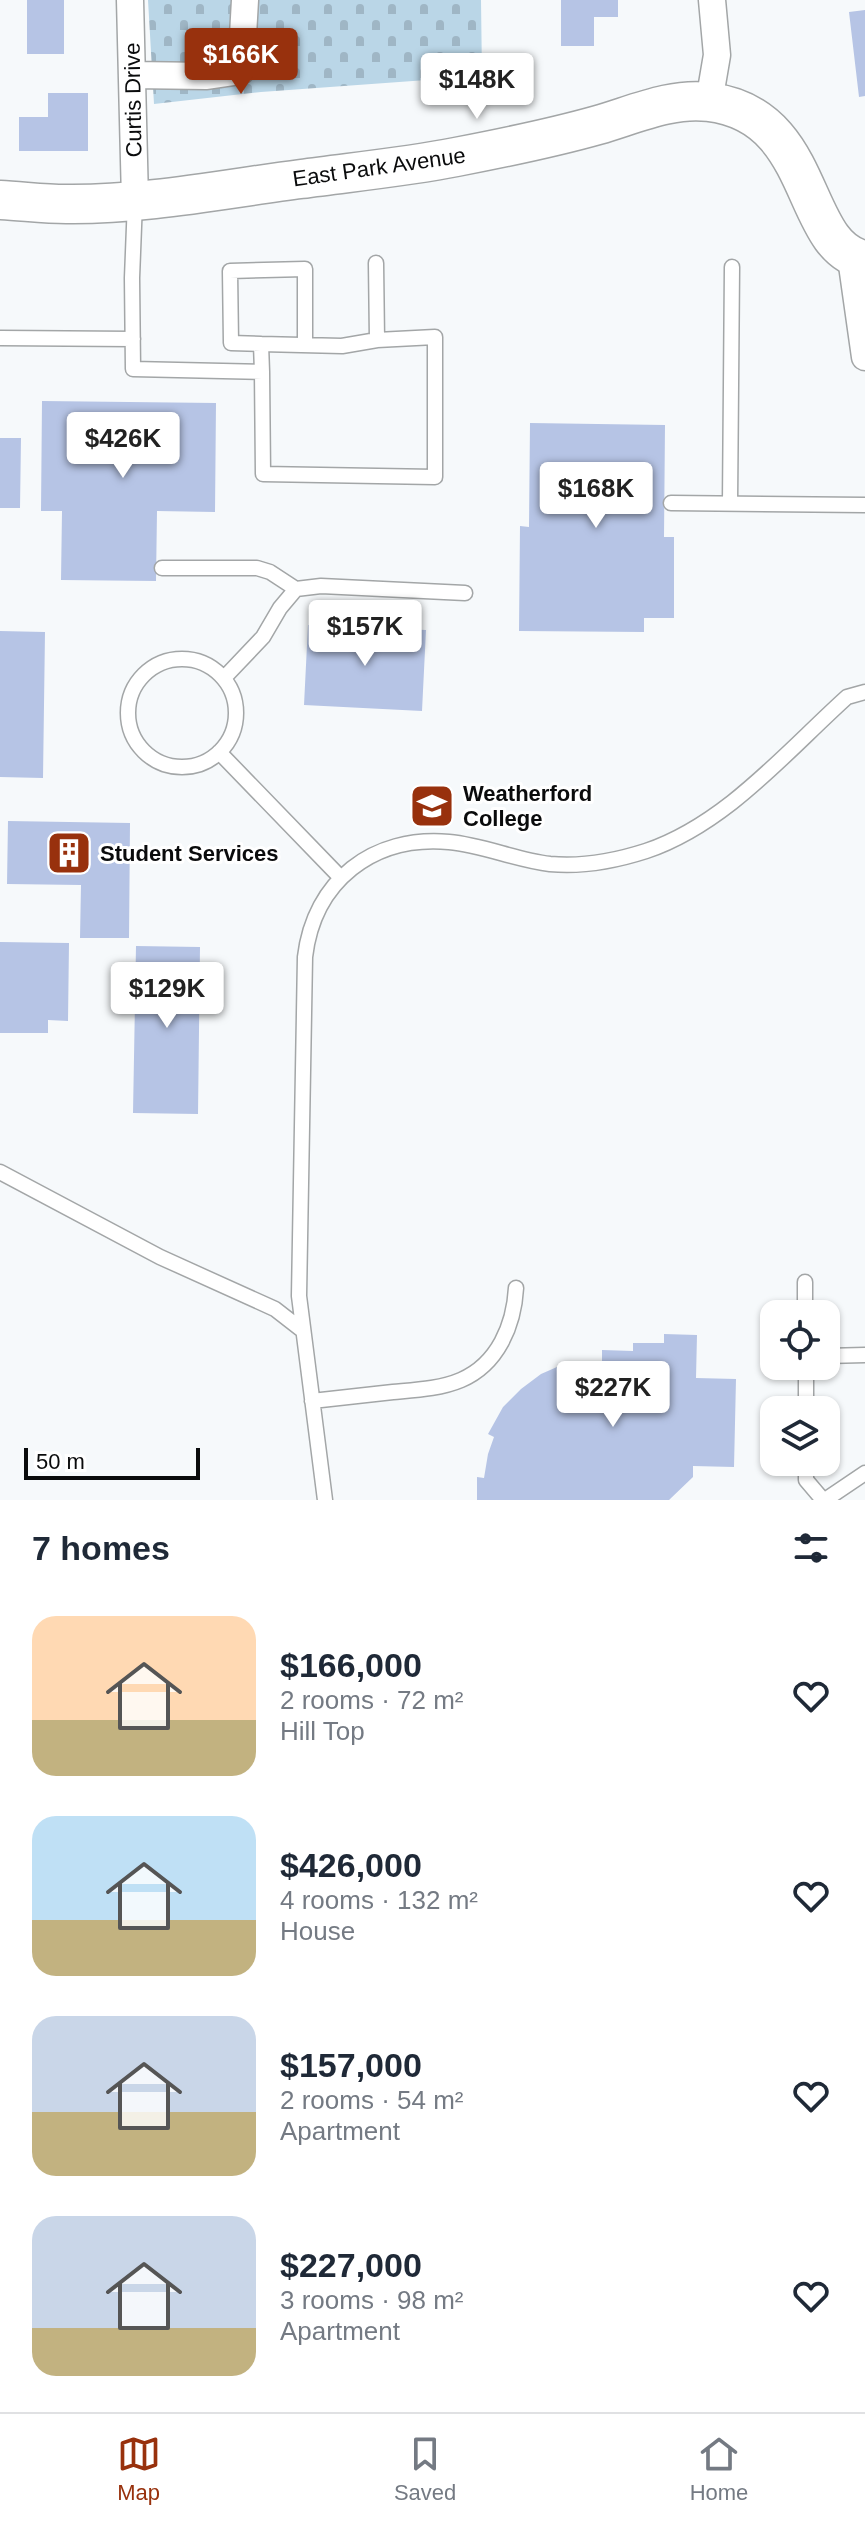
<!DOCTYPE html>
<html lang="en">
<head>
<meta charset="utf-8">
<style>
	:root { --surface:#fff; --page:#f2f2f3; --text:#1f2937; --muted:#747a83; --line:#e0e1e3; --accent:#98310d }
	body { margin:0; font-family:Arial,sans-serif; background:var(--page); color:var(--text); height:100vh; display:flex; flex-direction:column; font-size:30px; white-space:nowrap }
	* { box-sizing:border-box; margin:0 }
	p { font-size:26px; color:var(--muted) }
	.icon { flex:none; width:44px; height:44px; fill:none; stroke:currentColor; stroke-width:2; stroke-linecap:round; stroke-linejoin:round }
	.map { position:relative; height:1500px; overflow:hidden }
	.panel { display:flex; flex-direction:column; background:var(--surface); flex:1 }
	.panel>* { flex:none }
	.buttons { position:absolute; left:760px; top:1300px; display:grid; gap:16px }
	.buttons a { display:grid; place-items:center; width:80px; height:80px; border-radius:16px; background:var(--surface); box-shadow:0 2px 6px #0004; font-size:40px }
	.scale { position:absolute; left:24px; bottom:20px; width:176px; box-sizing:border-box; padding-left:8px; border:4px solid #0a0b0c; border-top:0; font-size:22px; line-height:28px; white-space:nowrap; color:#0a0b0c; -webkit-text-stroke:6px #fff; paint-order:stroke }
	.price { position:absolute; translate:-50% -68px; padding:0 18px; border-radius:8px; background:#fff; color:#222; font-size:26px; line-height:52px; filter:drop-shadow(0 2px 4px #0008) }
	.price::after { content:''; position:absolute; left:50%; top:48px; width:24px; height:18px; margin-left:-12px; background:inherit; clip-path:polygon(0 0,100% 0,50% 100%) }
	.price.selected { background:var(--accent); color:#fff }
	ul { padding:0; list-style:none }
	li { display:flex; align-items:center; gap:24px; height:200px; padding:0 32px }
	li span { display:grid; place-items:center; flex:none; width:224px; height:160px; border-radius:24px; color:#555 }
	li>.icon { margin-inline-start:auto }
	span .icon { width:96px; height:96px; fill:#fffc; stroke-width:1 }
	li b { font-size:34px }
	h2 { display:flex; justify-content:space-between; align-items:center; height:96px; padding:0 32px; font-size:34px }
	.menu { display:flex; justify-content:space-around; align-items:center; height:112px; border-top:2px solid var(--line); background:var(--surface); font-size:22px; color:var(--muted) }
	.menu a { display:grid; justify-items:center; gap:4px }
	.menu .selected { color:var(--accent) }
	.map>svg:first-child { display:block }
	.cemetery { fill:url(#cemetery-stones) }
	.building { fill:#b6c4e5 }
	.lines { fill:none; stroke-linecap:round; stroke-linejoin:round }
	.lane-casing { stroke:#a3a6a7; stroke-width:17 }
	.street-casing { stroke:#a3a6a7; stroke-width:29 }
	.secondary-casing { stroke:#a3a6a7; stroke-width:41 }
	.lane { stroke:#fff; stroke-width:14 }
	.street { stroke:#fff; stroke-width:26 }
	.secondary { stroke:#fff; stroke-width:38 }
	.labels { text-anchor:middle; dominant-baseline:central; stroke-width:6; stroke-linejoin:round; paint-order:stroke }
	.street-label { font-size:22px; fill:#0a0b0c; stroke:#fff }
	.poi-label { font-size:22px; font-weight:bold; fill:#0a0b0c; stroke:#fff; text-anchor:start }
</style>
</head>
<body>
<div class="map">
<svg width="865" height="1500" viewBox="0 0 865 1500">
	<defs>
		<pattern id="cemetery-stones" width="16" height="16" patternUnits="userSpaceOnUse" patternTransform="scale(2)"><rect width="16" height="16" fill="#bad6e7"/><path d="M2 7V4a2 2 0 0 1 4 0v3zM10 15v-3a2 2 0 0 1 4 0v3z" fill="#9fb6c5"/></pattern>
	</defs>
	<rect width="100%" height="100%" fill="#f6f9fb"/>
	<path class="cemetery" d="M 148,0 L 481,0 L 482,76 L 261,92 L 154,104 Z"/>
	<path class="building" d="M 27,0 L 64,0 L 64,54 L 27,54 Z
		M 561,0 L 618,0 L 618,17 L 594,17 L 594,46 L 561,46 Z
		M 865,10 L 865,96 L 859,97 L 849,12 Z
		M 48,93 L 88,93 L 88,151 L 19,151 L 19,117 L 48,117 Z
		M 42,401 L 216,403 L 215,512 L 157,511 L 156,581 L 61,580 L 62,511 L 41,511 Z
		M 530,423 L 665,425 L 664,537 L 674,537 L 674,618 L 644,618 L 644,632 L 519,631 L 520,526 L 529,527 Z
		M 0,438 L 21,438 L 20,508 L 0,508 Z
		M 308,625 L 426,630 L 422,711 L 304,705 Z
		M 0,631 L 45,632 L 43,778 L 0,777 Z
		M 8,821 L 130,823 L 129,938 L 80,938 L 81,885 L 7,884 Z
		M 0,942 L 69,943 L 68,1021 L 48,1020 L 48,1033 L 0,1033 Z
		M 136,946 L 200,947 L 198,1114 L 133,1113 Z
		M 664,1334 L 697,1335 L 696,1378 L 736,1379 L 734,1467 L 693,1466 L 693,1477 L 669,1500 L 477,1500 L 477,1477 L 484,1478 L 488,1454 L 494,1437 L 488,1434 L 503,1407 L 521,1389 L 541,1374 L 557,1367 L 560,1374 L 579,1368 L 602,1365 L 602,1350 L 633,1351 L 633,1343 L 664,1343 Z"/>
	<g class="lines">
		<g class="lane-casing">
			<path id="lane" d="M 135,201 L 132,278 L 133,369 L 262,372 L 263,474 L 435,477 L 435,337 L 377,340 L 342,346 L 261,344
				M 376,263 L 377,340
				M 0,338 L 133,339
				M 262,372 L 261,344 L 231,343 L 230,271 L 305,269 L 305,345
				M 671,503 L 865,505
				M 730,503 L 732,267
				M 162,568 L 257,568 L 270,572 L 296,589
				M128 713a54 54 0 1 1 108 0a54 54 0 1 1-108 0Z
				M 224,678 L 263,637 L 280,608 L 296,589 L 321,586 L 465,593
				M 219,752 L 341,878
				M 0,1172 L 160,1257 L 275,1309 L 302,1330
				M 805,1282 L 805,1314
				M 826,1356 L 865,1355
				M 806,1366 L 806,1410
				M 312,1401 C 339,1398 366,1395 393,1392 C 415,1390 440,1389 461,1380 C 498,1364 514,1325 516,1288
				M 806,1462 L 806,1480 L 823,1500
				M 325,1500 L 299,1296 L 305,957 C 314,881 373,835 449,842 C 483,845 516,860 550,864 C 582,867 615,861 646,851 C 726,824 786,752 847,697 L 865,692
				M 825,1500 L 865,1473"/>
		</g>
		<g class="street-casing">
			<path id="street" d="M 130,0 L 135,200
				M 132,75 L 207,76 L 241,71 L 245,0
				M 709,102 L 717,55 L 712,0
				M 851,258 L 865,357"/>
		</g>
		<g class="secondary-casing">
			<path id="secondary" d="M 0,200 C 22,201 44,204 66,204 C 144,205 224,189 301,179 C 352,172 405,167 456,157 C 503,148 552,138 598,125 C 633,115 672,97 709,102 C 819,115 798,248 865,260"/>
		</g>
		<use href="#lane" class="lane"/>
		<use href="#street" class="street"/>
		<use href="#secondary" class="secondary"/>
	</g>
	<defs>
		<g id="university-square" transform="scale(2.3)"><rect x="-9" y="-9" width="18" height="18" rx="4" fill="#98310d" stroke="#fff"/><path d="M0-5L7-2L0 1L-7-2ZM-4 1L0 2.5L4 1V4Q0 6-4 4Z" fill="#fff"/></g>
		<g id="building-square" transform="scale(2.3)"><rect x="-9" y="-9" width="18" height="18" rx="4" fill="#98310d" stroke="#fff"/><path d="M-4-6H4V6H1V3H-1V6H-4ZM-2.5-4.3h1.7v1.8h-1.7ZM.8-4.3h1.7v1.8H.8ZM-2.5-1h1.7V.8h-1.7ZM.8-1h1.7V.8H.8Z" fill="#fff"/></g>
	</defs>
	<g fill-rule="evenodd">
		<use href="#university-square" x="432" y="806"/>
		<use href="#building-square" x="69" y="853"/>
	</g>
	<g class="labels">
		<g class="street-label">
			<text transform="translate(133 100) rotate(-91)">Curtis Drive</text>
			<text transform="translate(379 167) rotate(-8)">East Park Avenue</text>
		</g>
		<g class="poi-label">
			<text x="463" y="793">Weatherford<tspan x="463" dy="25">College</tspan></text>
			<text x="100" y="853">Student Services</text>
		</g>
	</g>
</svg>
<div class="buttons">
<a><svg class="icon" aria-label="locate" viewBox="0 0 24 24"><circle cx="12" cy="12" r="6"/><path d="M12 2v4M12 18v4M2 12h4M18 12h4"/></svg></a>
<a><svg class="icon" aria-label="layers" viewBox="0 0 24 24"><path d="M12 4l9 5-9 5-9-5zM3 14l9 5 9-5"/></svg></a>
</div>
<div class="scale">50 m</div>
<b class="price selected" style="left:241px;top:96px">$166K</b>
<b class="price" style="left:477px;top:121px">$148K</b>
<b class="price" style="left:123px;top:480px">$426K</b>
<b class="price" style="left:596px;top:530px">$168K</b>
<b class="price" style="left:365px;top:668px">$157K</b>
<b class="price" style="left:167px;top:1030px">$129K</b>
<b class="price" style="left:613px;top:1429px">$227K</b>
</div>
<section class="panel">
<h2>7 homes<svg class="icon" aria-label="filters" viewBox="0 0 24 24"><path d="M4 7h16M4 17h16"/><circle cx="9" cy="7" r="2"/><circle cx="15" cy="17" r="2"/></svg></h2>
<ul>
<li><span style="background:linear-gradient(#ffd9b3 65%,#c2b280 0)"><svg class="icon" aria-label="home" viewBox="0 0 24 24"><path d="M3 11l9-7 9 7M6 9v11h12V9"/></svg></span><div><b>$166,000</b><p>2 rooms · 72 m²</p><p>Hill Top</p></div><svg class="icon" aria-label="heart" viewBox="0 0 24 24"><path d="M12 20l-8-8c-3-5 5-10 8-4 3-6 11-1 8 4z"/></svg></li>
<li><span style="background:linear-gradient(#bfe0f5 65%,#c2b280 0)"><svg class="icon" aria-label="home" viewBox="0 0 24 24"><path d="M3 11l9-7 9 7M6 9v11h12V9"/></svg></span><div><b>$426,000</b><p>4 rooms · 132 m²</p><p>House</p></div><svg class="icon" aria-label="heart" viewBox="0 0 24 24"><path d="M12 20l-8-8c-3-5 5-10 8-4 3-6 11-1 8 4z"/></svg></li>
<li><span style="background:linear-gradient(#c9d6e8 60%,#c2b280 0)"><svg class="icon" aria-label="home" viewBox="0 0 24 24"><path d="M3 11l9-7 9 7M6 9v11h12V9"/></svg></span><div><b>$157,000</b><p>2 rooms · 54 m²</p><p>Apartment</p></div><svg class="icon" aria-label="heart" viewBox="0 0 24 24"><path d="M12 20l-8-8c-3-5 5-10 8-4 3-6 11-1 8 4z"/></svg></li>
<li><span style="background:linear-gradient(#c9d6e8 70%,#c2b280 0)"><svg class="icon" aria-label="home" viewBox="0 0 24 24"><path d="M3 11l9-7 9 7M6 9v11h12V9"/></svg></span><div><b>$227,000</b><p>3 rooms · 98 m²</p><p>Apartment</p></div><svg class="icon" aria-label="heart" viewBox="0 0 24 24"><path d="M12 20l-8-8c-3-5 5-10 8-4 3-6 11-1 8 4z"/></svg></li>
</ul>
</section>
<nav class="menu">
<a class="selected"><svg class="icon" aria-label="map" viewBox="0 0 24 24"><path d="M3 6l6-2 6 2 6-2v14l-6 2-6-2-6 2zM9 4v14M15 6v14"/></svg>Map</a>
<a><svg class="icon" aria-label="saved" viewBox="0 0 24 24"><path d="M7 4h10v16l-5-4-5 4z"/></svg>Saved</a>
<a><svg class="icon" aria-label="home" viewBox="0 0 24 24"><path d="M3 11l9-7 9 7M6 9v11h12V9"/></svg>Home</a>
</nav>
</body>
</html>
